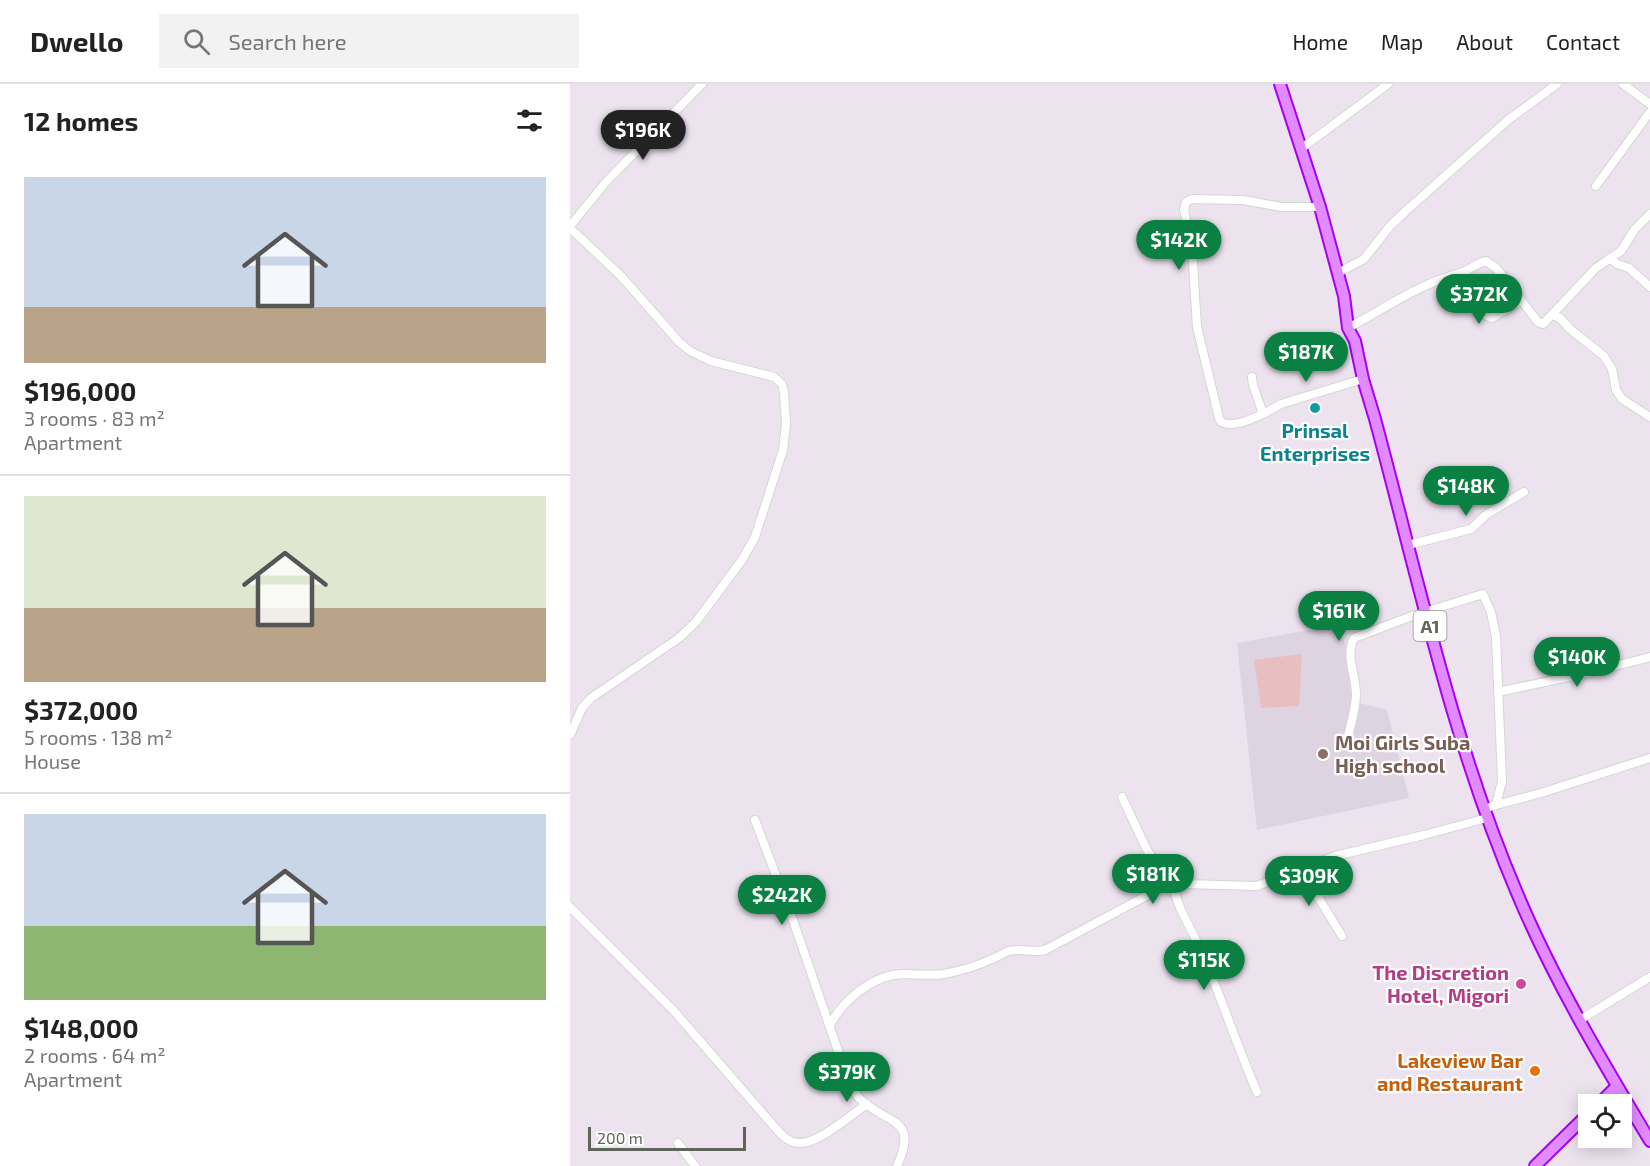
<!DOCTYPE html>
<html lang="en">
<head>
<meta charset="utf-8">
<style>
	:root { --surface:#fff; --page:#f2f2f2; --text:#222; --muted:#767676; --line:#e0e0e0; --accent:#0b8043 }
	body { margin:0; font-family:"Exo 2",sans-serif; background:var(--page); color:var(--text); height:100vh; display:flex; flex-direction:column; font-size:22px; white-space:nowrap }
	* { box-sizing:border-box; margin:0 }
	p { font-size:20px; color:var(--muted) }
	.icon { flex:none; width:33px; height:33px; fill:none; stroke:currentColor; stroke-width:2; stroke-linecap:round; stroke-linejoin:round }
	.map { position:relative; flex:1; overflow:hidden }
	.drawer { display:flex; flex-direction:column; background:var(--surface); width:570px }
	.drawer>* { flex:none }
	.controls { position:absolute; left:1008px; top:1010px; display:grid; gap:12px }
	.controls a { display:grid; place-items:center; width:54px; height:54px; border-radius:0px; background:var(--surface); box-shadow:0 3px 15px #0003; font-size:30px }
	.scale { position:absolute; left:18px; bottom:15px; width:158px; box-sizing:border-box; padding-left:6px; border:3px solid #5f655b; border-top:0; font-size:16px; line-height:21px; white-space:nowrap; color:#5f655b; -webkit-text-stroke:4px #fff; paint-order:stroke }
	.price { position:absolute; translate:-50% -51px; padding:0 14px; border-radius:21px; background:var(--accent); color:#fff; font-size:20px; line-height:39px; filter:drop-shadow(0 2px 3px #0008) }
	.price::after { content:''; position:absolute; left:50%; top:36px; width:18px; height:14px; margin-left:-9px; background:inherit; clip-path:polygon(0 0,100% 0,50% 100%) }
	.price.current { background:#222; color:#fff }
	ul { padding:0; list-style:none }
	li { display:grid; align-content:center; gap:12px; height:318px; padding:0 24px }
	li+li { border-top:2px solid var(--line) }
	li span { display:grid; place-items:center; height:186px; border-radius:0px; color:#555 }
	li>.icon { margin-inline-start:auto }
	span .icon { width:108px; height:108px; fill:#fffc; stroke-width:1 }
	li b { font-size:26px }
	h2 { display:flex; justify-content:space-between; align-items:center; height:72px; padding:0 24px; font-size:26px }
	header { display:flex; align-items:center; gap:36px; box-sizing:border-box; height:84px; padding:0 30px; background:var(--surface); border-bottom:2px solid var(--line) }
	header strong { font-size:28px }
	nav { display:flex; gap:33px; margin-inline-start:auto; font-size:21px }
	.search { width:420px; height:54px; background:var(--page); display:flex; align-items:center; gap:15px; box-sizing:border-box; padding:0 21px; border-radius:0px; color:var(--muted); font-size:22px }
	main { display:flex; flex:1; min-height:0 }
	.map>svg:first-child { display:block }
	.education { fill:#ded4e1 }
	.green { fill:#e8bfbe }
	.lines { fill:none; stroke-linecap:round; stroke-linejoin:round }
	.minor-casing { stroke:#d3d8d1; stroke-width:10 }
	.highway-casing { stroke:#a800f2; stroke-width:14 }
	.minor { stroke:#fff; stroke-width:8 }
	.highway { stroke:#e28aff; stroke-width:10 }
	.culture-dot { fill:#0f9aa8; stroke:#fff; stroke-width:2 }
	.education-dot { fill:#8d6e63; stroke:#fff; stroke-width:2 }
	.hotel-dot { fill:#d1479c; stroke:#fff; stroke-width:2 }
	.food-dot { fill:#e8710a; stroke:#fff; stroke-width:2 }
	.labels { text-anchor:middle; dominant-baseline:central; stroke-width:4.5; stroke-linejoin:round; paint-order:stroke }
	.shield { fill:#fff; stroke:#8f938c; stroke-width:1.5 }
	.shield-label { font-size:18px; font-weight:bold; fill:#5f655b }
	.culture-label { font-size:20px; font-weight:bold; fill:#0d838f; stroke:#fff }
	.education-label { font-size:20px; font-weight:bold; fill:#785e54; stroke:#fff; text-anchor:start }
	.hotel-label { font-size:20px; font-weight:bold; fill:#b23c85; stroke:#fff; text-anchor:end }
	.food-label { font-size:20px; font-weight:bold; fill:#c56008; stroke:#fff; text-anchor:end }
</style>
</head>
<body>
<header>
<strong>Dwello</strong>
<div class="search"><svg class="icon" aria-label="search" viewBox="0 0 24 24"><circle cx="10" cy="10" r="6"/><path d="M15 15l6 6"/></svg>Search here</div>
<nav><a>Home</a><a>Map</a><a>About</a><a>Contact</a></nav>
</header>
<main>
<section class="drawer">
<h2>12 homes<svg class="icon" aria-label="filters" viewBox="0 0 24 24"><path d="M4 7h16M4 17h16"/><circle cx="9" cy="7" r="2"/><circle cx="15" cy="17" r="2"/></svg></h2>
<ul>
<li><span style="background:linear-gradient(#c9d6e8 70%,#b9a48a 0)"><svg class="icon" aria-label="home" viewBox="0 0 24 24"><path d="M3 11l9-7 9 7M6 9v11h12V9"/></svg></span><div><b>$196,000</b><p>3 rooms · 83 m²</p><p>Apartment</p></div></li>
<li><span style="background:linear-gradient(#dfe7d0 60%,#b9a48a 0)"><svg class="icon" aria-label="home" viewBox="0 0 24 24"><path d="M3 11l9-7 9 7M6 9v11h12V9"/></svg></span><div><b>$372,000</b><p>5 rooms · 138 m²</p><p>House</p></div></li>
<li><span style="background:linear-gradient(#c9d6e8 60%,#8fb573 0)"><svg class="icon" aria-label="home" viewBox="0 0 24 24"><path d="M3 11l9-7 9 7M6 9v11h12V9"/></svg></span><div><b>$148,000</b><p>2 rooms · 64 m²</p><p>Apartment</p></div></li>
</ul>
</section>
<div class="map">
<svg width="1080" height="1082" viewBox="0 0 1080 1082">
	<rect width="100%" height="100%" fill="#ece3ef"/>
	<path class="education" d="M 767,541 L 775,560 L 782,617 L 817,626 L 839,714 L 687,746 L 667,559 Z"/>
	<path class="green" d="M 732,570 L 729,622 L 691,624 L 684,576 Z"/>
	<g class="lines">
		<g class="minor-casing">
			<path id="minor" d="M 1053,0 L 1080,20
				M 732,64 L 818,0
				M 1026,102 L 1080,28
				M 0,142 L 36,98 L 132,0
				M 0,144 L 51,192 L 109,258 L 120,267 L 141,277 L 204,293 L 212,300 L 214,308 L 216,340 L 213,366 L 185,453 L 172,476 L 126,538 L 109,554 L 21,614 L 12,624 L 0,651
				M 1040,174 L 1047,180 L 1059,184 L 1080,203
				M 892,188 L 917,232 L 922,234 L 950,217
				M 768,189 L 794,175 L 820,142 L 838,125 L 938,36 L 987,0
				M 983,231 L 990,234 L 1000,245 L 1034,272 L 1042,285 L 1046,306 L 1052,315 L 1080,333
				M 778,244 C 816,224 848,200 891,189 C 899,186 907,179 916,177 L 926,184 L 968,238 L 973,240 L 1026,184 L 1051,167 L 1065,145 L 1080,130
				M 682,293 L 683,301 L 693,330 L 711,320 L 793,295
				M 693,330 C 682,335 663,344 651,338 L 649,334 L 627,243 L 622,164 L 614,126 L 616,118 L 622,115 L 673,116 L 712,123 L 750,123
				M 838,461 L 901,445 L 917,430 L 954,408
				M 928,608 L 1022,588 L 1080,573
				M 777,657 C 780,642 786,626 786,610 C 786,592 775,572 784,554 L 842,532 L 913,510 L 921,528 L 926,553 L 932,697 L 926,721 L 914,725
				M 552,713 L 576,764 L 598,801
				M 926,721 L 971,709 L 1080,674
				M 185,736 L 224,839 L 277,993 C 280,1000 284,1008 289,1014 C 316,1041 350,1032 327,1082
				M 734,783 L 737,795 L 772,852
				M 603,801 C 607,824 623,847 632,869 C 652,915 667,962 687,1008
				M 0,823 L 104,927 L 202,1040 C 209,1048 217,1058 228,1059 C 247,1061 281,1031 297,1020
				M 1010,936 L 1080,893
				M 260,941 C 273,916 303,891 332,890 C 347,890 360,892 374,890 C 390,887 407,882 422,875 C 428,873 433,869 439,867 C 450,864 463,869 475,866 L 593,803 L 615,800 L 687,802 L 765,772 L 854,751 L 917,734
				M 108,1059 L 125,1082"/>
		</g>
		<g class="highway-casing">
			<path id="highway" d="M 710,0 L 750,123 L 774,212 L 778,244 L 785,257 L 793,295 L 805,335 C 848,494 882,657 947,809 C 983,895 1032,977 1080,1057
				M 1029,1020 L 1047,1002
				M 965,1082 L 1018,1030"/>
		</g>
		<use href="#minor" class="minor"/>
		<use href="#highway" class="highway"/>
	</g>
	<circle class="culture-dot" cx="745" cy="324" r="6"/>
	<circle class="education-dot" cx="753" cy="670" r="6"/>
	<circle class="hotel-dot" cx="951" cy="900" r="6"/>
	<circle class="food-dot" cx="965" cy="987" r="6"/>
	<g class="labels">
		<rect class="shield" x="843.5" y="527" width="33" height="30" rx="4.5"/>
		<g class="shield-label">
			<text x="860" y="542">A1</text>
		</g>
		<g class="culture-label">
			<text x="745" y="346">Prinsal<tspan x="745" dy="23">Enterprises</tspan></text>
		</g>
		<g class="education-label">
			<text x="765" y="658">Moi Girls Suba<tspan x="765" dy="23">High school</tspan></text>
		</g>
		<g class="hotel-label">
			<text x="939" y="888">The Discretion<tspan x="939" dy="23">Hotel, Migori</tspan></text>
		</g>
		<g class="food-label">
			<text x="953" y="976">Lakeview Bar<tspan x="953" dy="23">and Restaurant</tspan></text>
		</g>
	</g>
</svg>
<div class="controls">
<a><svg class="icon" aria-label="locate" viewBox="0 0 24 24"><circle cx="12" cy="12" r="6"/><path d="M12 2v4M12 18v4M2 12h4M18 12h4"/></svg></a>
</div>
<div class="scale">200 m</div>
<b class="price current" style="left:73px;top:77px">$196K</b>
<b class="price" style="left:609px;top:187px">$142K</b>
<b class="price" style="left:909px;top:241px">$372K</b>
<b class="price" style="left:736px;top:299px">$187K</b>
<b class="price" style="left:896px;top:433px">$148K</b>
<b class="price" style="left:769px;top:558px">$161K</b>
<b class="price" style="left:1007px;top:604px">$140K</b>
<b class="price" style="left:583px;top:821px">$181K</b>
<b class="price" style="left:739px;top:823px">$309K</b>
<b class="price" style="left:212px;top:842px">$242K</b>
<b class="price" style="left:634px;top:907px">$115K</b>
<b class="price" style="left:277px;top:1019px">$379K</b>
</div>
</main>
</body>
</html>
